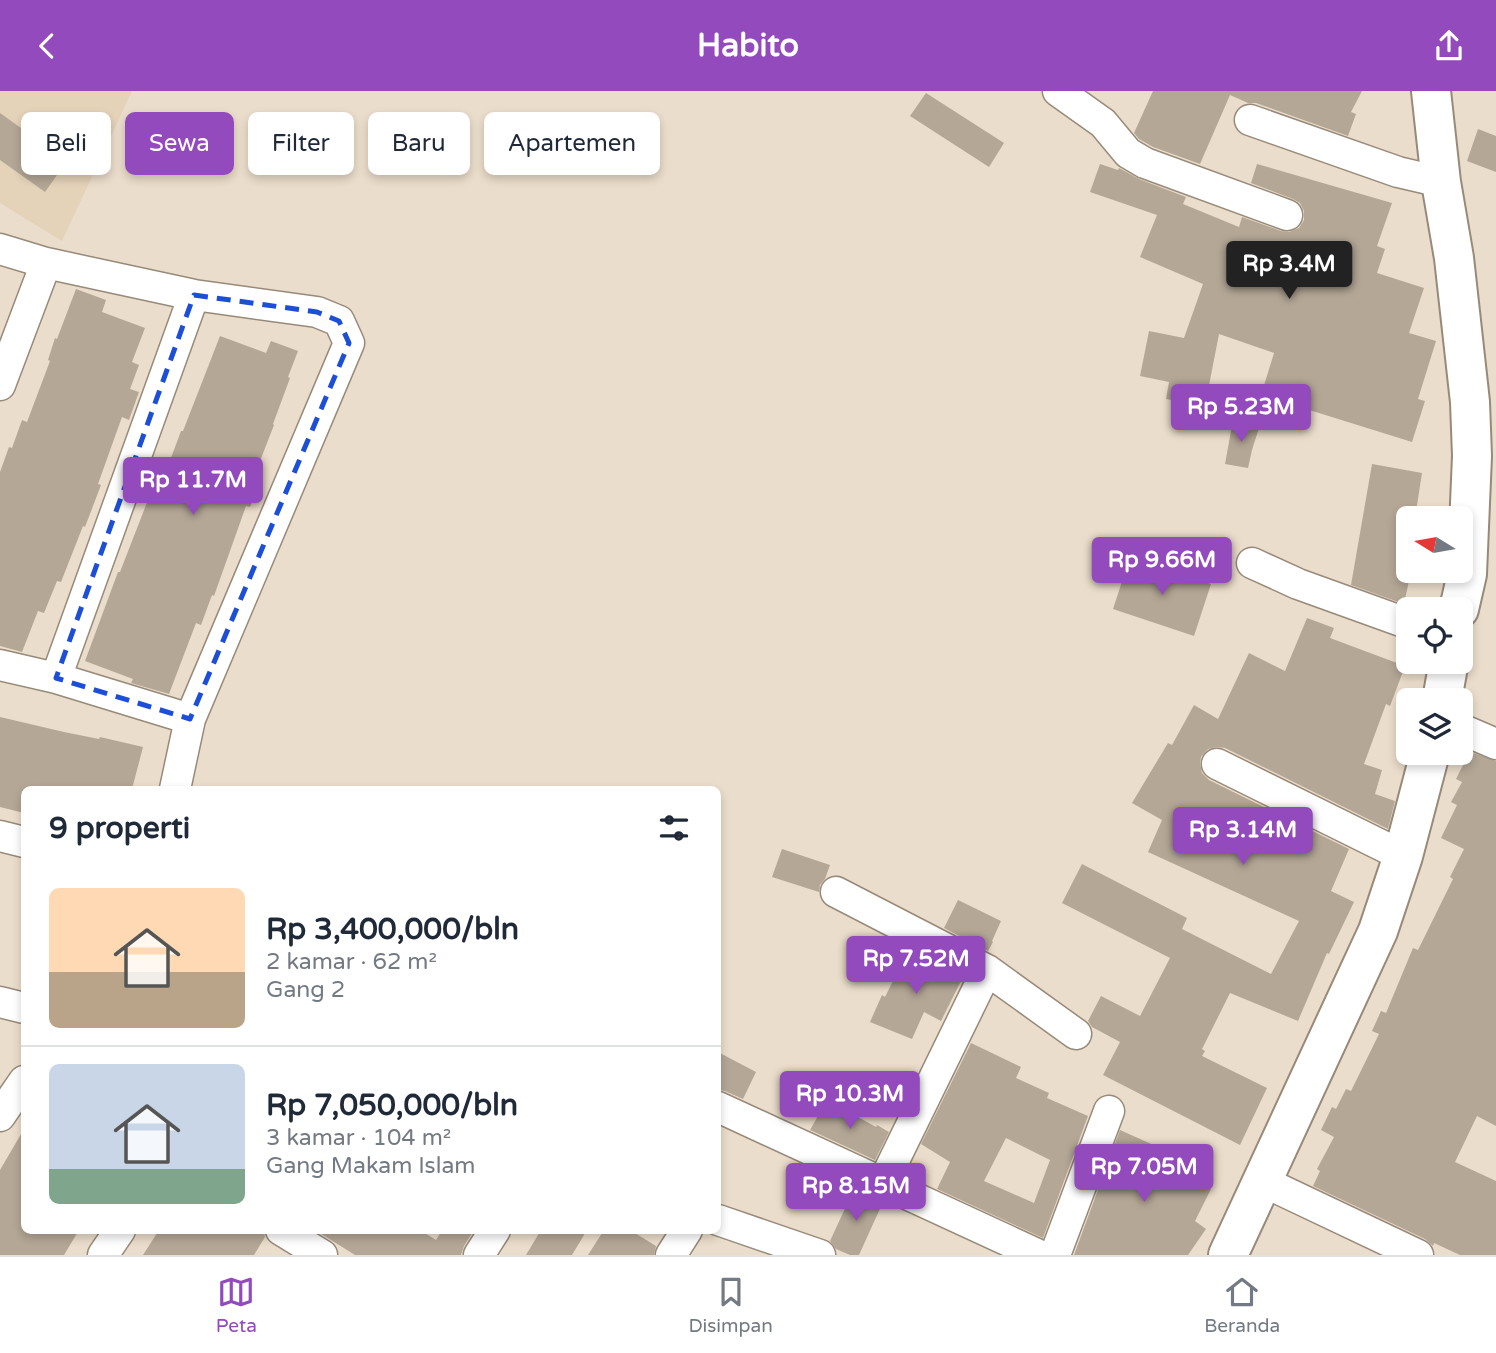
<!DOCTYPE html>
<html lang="id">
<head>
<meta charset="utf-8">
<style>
	:root { --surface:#fff; --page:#f2f2f3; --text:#1f2937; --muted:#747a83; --line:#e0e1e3; --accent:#924abc }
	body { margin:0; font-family:"Varela Round",sans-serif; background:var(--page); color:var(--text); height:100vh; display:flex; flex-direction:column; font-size:26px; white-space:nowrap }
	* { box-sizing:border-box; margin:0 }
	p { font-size:23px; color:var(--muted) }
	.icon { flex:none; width:38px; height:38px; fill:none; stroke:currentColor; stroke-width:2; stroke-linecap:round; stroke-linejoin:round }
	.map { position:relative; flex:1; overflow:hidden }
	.panel { position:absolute; left:21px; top:695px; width:700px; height:448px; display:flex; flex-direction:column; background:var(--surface); border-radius:10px; box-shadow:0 4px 10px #0003 }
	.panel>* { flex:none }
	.hud { position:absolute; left:21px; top:21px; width:700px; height:63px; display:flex; gap:14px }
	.needle { width:46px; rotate:281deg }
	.tools { position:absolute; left:1396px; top:415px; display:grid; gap:14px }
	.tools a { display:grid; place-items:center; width:77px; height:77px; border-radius:10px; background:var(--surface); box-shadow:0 4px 10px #0003; font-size:35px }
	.price { position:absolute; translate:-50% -60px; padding:0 16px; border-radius:7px; background:var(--accent); color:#fff; font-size:23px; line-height:46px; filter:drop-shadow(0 2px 4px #0008) }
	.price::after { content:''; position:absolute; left:50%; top:42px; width:21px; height:16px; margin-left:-10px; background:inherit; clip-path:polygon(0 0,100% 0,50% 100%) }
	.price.current { background:#222; color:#fff }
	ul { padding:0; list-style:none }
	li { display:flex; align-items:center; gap:21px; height:175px; padding:0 28px }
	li+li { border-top:2px solid var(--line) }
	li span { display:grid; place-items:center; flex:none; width:196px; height:140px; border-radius:10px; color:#555 }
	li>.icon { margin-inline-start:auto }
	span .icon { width:84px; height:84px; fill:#fffc; stroke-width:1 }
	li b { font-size:30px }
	h2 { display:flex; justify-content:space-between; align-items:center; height:84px; padding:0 28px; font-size:30px }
	.chip { padding:0 24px; border-radius:10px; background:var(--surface); box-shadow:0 4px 10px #0003; font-size:24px; line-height:63px }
	.chip.current { background:var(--accent); color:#fff }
	header { display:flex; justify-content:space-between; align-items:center; height:91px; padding:0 28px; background:var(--accent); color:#fff; font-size:32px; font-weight:800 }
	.tabs { display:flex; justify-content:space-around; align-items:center; height:98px; border-top:2px solid var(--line); background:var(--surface); font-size:19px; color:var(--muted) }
	.tabs a { display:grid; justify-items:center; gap:4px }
	.tabs .current { color:var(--accent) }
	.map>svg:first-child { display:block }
	.built { fill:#e4d2b9 }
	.building { fill:#b4a796; fill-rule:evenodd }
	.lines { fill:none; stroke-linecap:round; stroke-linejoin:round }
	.minor-casing { stroke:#978a79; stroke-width:33 }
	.primary-casing { stroke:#978a79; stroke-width:42 }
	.minor { stroke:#fff; stroke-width:30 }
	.primary { stroke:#fff; stroke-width:38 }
	.marked { fill:none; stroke:#1d4ed8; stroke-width:5; stroke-dasharray:14 9; stroke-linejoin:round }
</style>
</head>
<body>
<header><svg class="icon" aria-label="back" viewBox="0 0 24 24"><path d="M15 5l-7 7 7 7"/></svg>Habito<svg class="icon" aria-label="share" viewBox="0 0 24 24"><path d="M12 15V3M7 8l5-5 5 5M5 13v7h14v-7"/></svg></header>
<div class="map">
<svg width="1496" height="1164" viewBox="0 0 1496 1164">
	<rect width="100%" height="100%" fill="#ebddcb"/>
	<path class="built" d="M 0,0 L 132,0 L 62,150 L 0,112 Z"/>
	<path class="building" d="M 1153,0 L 1362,0 L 1351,21 L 1356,23 L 1348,45 L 1256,12 L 1248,12 L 1230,4 L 1200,73 L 1153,56 L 1139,48 L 1134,42 Z
		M 926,2 L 1004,52 L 989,76 L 910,25 Z
		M 0,22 L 67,70 L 45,101 L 0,69 Z
		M 78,28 L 98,38 L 87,63 L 66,53 Z
		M 1478,38 L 1496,45 L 1496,81 L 1467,70 Z
		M 1100,73 L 1118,79 L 1119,77 L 1139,88 L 1186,106 L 1183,113 L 1239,136 L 1242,126 L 1281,140 L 1289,141 L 1299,137 L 1304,129 L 1304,120 L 1300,112 L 1293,108 L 1251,92 L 1257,73 L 1392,112 L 1377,155 L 1385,158 L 1377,182 L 1424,197 L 1409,242 L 1436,250 L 1418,308 L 1425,310 L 1412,351 L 1261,304 L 1274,262 L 1219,243 L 1205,315 L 1166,308 L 1169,291 L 1140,285 L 1149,240 L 1184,247 L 1203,193 L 1140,166 L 1157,124 L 1090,101 Z
		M 76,198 L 106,209 L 102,221 L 145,237 L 132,271 L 139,274 L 130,298 L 139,301 L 129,329 L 122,326 L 98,393 L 101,394 L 85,436 L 83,435 L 61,491 L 57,490 L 44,522 L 38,520 L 22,561 L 0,555 L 0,381 L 9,356 L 12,357 L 22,329 L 27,331 L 50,270 L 48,269 L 55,247 L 57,248 Z
		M 220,245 L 266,262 L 271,250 L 298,260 L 288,286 L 290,287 L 273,333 L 274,334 L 253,388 L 260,391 L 250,416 L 246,415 L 214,505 L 212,504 L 201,534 L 196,532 L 169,603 L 131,592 L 133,588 L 85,570 L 118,481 L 120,481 L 153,396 L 156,397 L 168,366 L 171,367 L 181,340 L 183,340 Z
		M 1233,329 L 1259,337 L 1252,359 L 1248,377 L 1225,373 Z
		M 1372,373 L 1422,382 L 1415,427 L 1409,427 L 1409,462 L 1405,484 L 1410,485 L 1404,513 L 1351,494 Z
		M 1130,466 L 1211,493 L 1194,545 L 1113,518 Z
		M 1307,527 L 1334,537 L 1330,547 L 1405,575 L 1390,615 L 1386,613 L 1364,673 L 1382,679 L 1375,703 L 1395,710 L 1388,738 L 1225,657 L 1217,656 L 1208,658 L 1201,666 L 1200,673 L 1202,682 L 1209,689 L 1349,758 L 1331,800 L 1354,811 L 1329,863 L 1327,862 L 1298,930 L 1230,902 L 1202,958 L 1205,960 L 1202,965 L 1267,997 L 1240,1054 L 1103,984 L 1120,951 L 1092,936 L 1088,930 L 1101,905 L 1140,925 L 1170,867 L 1062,812 L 1082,773 L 1187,827 L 1182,838 L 1271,883 L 1299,830 L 1148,761 L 1162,729 L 1132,712 L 1168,652 L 1172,654 L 1194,614 L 1218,628 L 1249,562 L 1285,580 Z
		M 0,626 L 64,641 L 99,648 L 100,646 L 143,656 L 132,698 L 24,698 L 24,722 L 0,716 Z
		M 1474,662 L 1496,670 L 1496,1035 L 1477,1025 L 1455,1071 L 1496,1090 L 1496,1164 L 1460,1164 L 1434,1152 L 1433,1155 L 1425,1148 L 1313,1095 L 1320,1080 L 1317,1078 L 1334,1046 L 1321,1039 L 1332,1016 L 1336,1018 L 1346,998 L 1351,1000 L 1379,943 L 1372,940 L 1381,920 L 1386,922 L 1413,857 L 1418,859 L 1453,788 L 1450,786 L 1464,758 L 1441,747 L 1457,714 L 1451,711 L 1462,691 L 1456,688 L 1468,664 L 1472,666 Z
		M 782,758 L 830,774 L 825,788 L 820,794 L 819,801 L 772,786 Z
		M 958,809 L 1001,830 L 992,850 L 993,851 L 988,860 L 944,837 Z
		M 906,864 L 926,875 L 929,869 L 963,886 L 941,930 L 924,921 L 912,948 L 870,931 L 882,904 L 885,906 Z
		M 971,952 L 1021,976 L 1016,987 L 1049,1002 L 1047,1007 L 1088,1025 L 1043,1147 L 937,1098 L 950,1071 L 921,1053 ZM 1006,1047 L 1050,1069 L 1034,1112 L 984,1090 Z
		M 718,961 L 756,981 L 743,1008 L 725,1000 L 718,999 Z
		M 827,1009 L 876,1036 L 877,1034 L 889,1041 L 875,1069 L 810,1039 Z
		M 24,1038 L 24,1139 L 79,1139 L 64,1164 L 0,1164 L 0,1079 Z
		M 1120,1039 L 1187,1069 L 1180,1083 L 1211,1098 L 1195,1130 L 1206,1138 L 1188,1164 L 1074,1164 Z
		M 854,1098 L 883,1111 L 859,1164 L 850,1164 L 836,1158 L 830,1150 Z
		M 159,1139 L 264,1139 L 265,1146 L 254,1164 L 143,1164 Z
		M 315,1139 L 420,1139 L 436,1149 L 442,1139 L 474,1139 L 464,1155 L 461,1164 L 355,1164 Z
		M 541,1139 L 587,1139 L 572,1164 L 526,1164 Z
		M 604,1139 L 630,1139 L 656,1155 L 654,1164 L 588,1164 Z"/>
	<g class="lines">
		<g class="minor-casing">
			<path id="minor" d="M 1058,0 L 1103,32 L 1128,62 L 1145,72 L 1287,124
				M 1250,29 L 1398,81 L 1441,91
				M 0,158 L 46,172 L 194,204 L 317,221 L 339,230 L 349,252 L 190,628 L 175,698
				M 0,294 L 46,172
				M 1252,472 L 1298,493 L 1409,533
				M 0,574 L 56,587 L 190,628
				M 56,587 L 194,204
				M 1461,638 L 1496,653
				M 1217,673 L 1403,765
				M 0,745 L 24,751
				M 836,801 L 987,879 L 1076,943
				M 0,911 L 24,917
				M 718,1016 L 1039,1164
				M 0,1025 L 24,990
				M 1262,1090 L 1418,1164
				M 883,1092 L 987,879
				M 718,1129 L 820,1164
				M 281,1139 L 322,1164
				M 103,1164 L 120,1139
				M 479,1164 L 495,1139
				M 671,1164 L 687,1139
				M 1055,1164 L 1109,1020"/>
		</g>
		<g class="primary-casing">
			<path id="primary" d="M 1431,0 L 1441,91 L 1454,167 L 1470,311 L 1472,365 L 1467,483 L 1459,518
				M 1442,609 L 1449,570
				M 1228,1164 L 1378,840 L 1403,765 L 1430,662"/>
		</g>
		<use href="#minor" class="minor"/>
		<use href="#primary" class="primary"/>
	</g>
	<path class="marked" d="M 194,204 L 317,221 L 339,230 L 349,252 L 190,628 L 56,587 Z"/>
</svg>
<div class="tools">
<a><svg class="needle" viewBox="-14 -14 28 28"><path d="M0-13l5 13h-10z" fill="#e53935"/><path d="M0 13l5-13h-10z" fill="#747a83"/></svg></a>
<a><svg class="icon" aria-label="locate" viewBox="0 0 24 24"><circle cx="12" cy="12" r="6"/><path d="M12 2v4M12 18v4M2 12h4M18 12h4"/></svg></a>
<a><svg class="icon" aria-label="layers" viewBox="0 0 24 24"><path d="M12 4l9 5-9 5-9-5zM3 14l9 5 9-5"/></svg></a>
</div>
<b class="price current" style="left:1289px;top:210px">Rp 3.4M</b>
<b class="price" style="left:1241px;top:353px">Rp 5.23M</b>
<b class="price" style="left:193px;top:426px">Rp 11.7M</b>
<b class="price" style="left:1162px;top:506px">Rp 9.66M</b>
<b class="price" style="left:1243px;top:776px">Rp 3.14M</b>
<b class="price" style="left:916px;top:905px">Rp 7.52M</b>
<b class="price" style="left:850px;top:1040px">Rp 10.3M</b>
<b class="price" style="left:1144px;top:1113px">Rp 7.05M</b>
<b class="price" style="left:856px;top:1132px">Rp 8.15M</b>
<div class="hud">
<a class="chip">Beli</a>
<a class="chip current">Sewa</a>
<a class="chip">Filter</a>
<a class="chip">Baru</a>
<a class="chip">Apartemen</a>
</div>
<section class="panel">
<h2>9 properti<svg class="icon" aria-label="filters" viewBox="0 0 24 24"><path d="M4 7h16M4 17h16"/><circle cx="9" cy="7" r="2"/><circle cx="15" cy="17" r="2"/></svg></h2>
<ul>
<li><span style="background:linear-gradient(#ffd9b3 60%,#b9a48a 0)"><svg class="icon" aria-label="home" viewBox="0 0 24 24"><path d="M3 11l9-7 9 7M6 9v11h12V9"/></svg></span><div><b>Rp 3,400,000/bln</b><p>2 kamar · 62 m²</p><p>Gang 2</p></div></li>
<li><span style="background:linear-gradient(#c9d6e8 75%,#7fa58c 0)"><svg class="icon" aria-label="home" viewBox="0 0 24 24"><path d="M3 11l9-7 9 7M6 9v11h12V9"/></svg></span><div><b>Rp 7,050,000/bln</b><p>3 kamar · 104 m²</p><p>Gang Makam Islam</p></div></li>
</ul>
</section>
</div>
<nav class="tabs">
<a class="current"><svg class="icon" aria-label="map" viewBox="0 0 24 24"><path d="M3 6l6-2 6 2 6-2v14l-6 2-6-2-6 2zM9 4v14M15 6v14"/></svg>Peta</a>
<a><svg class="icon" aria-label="saved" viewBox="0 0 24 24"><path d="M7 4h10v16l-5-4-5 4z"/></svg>Disimpan</a>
<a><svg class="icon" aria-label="home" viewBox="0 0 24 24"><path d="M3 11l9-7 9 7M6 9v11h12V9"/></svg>Beranda</a>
</nav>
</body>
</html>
